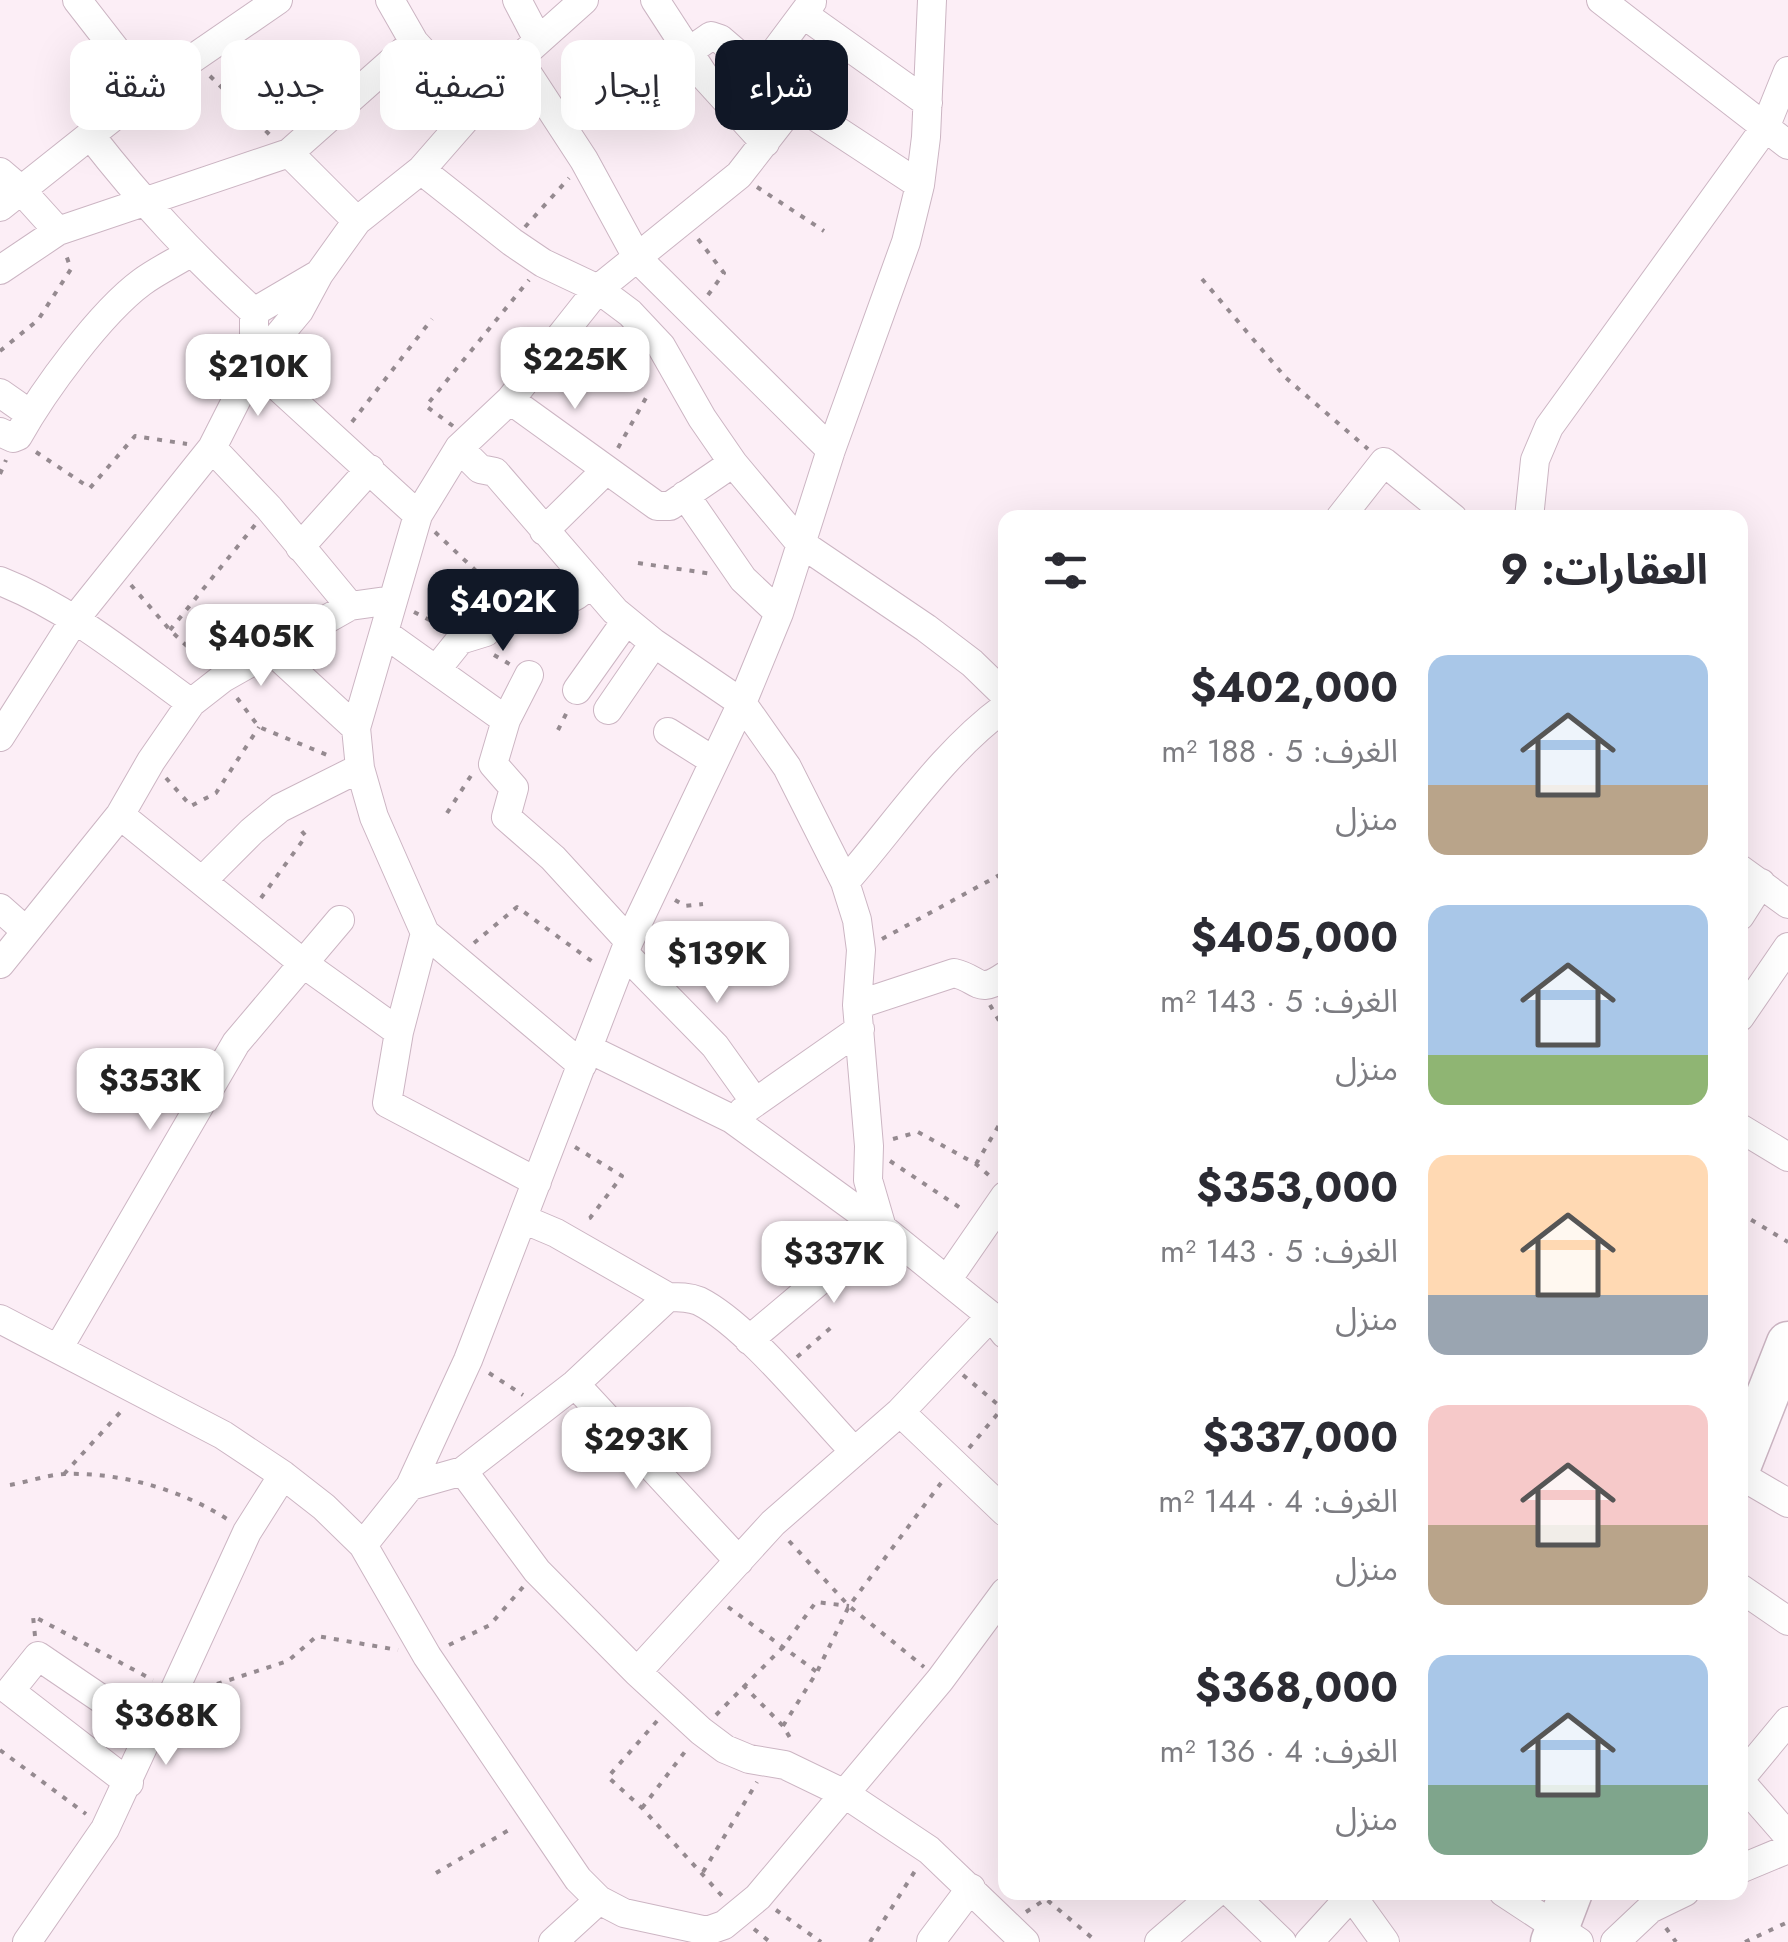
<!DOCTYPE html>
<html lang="ar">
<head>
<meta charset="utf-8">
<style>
	:root { --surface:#fff; --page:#f2f2f3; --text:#2b2b33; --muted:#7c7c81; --accent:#111827 }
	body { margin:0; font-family:Jost,"Noto Sans Arabic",sans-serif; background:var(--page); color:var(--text); direction:rtl; height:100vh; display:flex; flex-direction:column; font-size:38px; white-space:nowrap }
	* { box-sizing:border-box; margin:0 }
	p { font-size:32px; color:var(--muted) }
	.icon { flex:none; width:55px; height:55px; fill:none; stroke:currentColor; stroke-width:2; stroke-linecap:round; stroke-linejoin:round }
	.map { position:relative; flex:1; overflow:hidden; direction:ltr }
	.details { position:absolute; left:998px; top:510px; width:750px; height:1390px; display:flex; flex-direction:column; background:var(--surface); border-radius:20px; box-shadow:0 10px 40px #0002; direction:rtl }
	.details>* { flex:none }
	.banner { position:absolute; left:30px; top:40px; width:818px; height:90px; direction:rtl; display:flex; gap:20px }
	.price { position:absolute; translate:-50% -85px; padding:0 22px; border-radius:20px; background:#fff; color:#222; font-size:32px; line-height:65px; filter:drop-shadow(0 2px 5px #0008) }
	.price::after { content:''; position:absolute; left:50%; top:60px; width:30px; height:22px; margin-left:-15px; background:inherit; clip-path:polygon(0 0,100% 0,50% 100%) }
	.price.current { background:var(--accent); color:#fff }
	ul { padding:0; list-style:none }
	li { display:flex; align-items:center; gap:30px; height:250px; padding:0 40px }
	li span { display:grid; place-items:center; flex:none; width:280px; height:200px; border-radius:20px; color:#555 }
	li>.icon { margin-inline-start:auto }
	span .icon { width:120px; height:120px; fill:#fffc; stroke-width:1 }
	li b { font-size:42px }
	h2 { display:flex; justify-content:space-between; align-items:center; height:120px; padding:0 40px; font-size:42px }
	.tag { padding:0 35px; border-radius:20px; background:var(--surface); box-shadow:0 10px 40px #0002; font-size:35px; line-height:90px }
	.tag.current { background:var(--accent); color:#fff }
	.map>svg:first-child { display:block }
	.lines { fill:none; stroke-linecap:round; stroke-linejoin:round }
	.minor-casing { stroke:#ccb5c3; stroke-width:30 }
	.highway-casing { stroke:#ccb5c3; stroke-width:45 }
	.path { stroke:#958a90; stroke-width:4; stroke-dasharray:5 8; stroke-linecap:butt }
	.minor { stroke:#fff; stroke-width:28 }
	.highway { stroke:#fff; stroke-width:42 }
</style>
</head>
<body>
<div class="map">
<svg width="1788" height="1942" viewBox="0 0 1788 1942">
	<rect width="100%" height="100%" fill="#fceef6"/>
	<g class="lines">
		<g class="minor-casing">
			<path id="minor" d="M 77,0 L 147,90
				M 390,0 L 414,42 L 473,107
				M 517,0 L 538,40
				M 655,0 L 705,77 L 765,143
				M 1601,0 L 1788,145
				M 803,14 L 928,103
				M 688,52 L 711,36 L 720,39 L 795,103 L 920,185
				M 518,59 L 584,160 L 638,259 L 831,450
				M 759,73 L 812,2
				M 90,135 C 143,203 190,253 254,312 L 254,365 L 418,515
				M 289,153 L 357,221
				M 421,170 L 512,242 L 543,263 L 598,289 L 630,313 L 661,346 L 702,418 L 733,463 L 799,542 L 926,628 L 972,663 L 1005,695
				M 0,172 L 20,189 L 58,231
				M 0,207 L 147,90 L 278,0
				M 0,270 L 58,231 L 289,153 L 414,42
				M 254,312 L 317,275
				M 0,393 L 30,414
				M 510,400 L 657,506 L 670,506 L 733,463
				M 0,432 L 13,438 L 18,436 C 44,390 100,313 142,282 C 157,271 174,263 190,253
				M 212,448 L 269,508 L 350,606
				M 459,448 L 480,469 L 495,472 L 615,611 L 654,643 L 742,703 L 787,767 L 845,882 L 857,920 L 861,950 L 857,1005 L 869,1146 L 868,1180 L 882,1228
				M 685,495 L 743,579 L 779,613
				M 1340,518 L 1384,462 L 1453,518
				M 1529,518 L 1535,460 L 1549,427 L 1765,128 L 1788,71
				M 544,531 L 606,470
				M 300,547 L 370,469
				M 0,581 C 71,609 130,659 191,703
				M 384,633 L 506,720
				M 271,650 L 356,728
				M 436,670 L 460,640 L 486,632 L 509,603 C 545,597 560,615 591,583
				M 529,675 L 506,720 L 493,764 L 514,788 L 506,817 L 553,858 L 629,941
				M 577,690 L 626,621
				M 608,710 L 654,643
				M 668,732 L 714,761
				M 0,737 L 75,619 L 212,448 L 254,365 L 299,311 L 319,274 L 357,221 L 421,170 L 518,59 L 584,0
				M 120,815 L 304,964 L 399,1032
				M 1740,869 L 1788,904
				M 203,880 L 252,831 L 280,808 L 360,768
				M 845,882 C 896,824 942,753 1005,707
				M 0,908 L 26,931
				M 1740,916 L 1761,883
				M 425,933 L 399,1032 L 387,1103 L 537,1182
				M 625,954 L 715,1046 L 755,1102
				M 0,964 L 120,815 L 151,761 L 191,703 L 223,678 L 350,606 L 393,600
				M 857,1005 L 954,973 C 980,979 977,995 1005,976
				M 1740,1017 L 1788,947
				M 589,1049 L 732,1119 L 882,1228 L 991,1316 L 1005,1334
				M 582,1065 L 425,933 L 374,817 L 360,768 L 356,728 L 418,515 L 459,448 L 510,400 L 598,289 L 739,175 L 795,103
				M 743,1111 L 860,1029
				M 1740,1128 L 1788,1157
				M 523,1219 L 556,1233 L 668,1297 C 679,1297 689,1297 699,1301 C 747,1325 814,1409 853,1450
				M 947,1280 L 1005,1196
				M 0,1319 L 223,1435 L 283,1475 L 324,1507 L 363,1545 L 427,1656 L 578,1879 L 599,1900 L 624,1913 L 707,1931 L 724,1925 L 758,1897 L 940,1680 L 1005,1592
				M 749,1340 L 882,1228
				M 58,1349 L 236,1043 L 340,920
				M 575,1384 L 739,1561
				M 900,1412 L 1005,1512
				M 463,1471 L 537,1571 L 637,1672 L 701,1731 L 725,1749 L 749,1759 L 785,1765 L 845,1794 L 929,1850 L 1025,1942
				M 1740,1475 L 1788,1503
				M 410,1486 L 463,1471 L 575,1384 L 668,1297
				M 363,1545 L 410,1486 L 468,1360 L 629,941 L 742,703 L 779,613 L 831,450 L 906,242 L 920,185 L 926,137 L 932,0
				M 1740,1588 L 1788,1621
				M 637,1672 L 773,1523 L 900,1412 L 991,1316
				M 1740,1779 L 1788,1721
				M 1740,1781 L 1788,1836
				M 129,1783 L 10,1691 L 38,1656 L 150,1732
				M 1740,1869 L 1788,1849
				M 1230,1892 L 1282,1942
				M 1349,1892 L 1385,1942
				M 1503,1892 L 1579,1942
				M 931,1941 L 971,1888
				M 27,1942 L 105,1829 L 150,1732 L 174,1691 L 247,1532 L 283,1475
				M 553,1942 L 599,1900
				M 1159,1942 L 1217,1892
				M 1309,1942 L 1352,1895
				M 1615,1942 L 1650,1909 L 1685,1892"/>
		</g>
		<g class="highway-casing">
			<path id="highway" d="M 1740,1465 L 1788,1343
				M 1552,1942 L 1571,1892"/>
		</g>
		<path class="path" d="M 210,76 L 271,136
			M 587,119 L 670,63
			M 757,187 L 824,231
			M 525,227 L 569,178
			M 698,239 L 724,273 L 708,295
			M 1202,279 L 1286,378 L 1368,449
			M 0,351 L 38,320 L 71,269 L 66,255
			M 352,422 L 432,319
			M 453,426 L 426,406 L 529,280
			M 618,448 L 647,396
			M 36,452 L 90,488 L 135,436 L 187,444
			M 0,474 L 6,460
			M 435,532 L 494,588
			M 638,563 L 713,574
			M 131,585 L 170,630 L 207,665
			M 414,612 L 441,626
			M 170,630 L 255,525
			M 494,655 L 511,665
			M 237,698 L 259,727 L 332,757
			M 558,730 L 567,712
			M 166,778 L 191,806 L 216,793 L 259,727
			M 447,813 L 474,771
			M 261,898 L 306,836 L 297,826
			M 675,900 L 685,906 L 703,904
			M 882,939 L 1005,872
			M 474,943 L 517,907 L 597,965
			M 990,1005 L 1005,1031
			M 893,1139 L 918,1132 L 976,1164 L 993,1179
			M 575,1147 L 622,1176 L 590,1218 L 583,1221
			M 890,1161 L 965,1211
			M 976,1164 L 1005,1115
			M 1740,1213 L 1788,1242
			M 797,1357 L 835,1324
			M 489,1373 L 523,1395
			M 963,1375 L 1002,1408
			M 969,1448 L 1005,1405
			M 64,1474 L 125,1407
			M 10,1485 C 27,1482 47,1475 64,1474 C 121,1472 183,1490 230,1521
			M 789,1541 L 849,1606 L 924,1667
			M 728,1607 L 817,1672
			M 35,1636 L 33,1616 L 153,1680
			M 449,1645 L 490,1625 L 523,1587
			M 217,1684 L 288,1661 L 317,1636 L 398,1650
			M 743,1685 L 783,1726 L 792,1741
			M 716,1715 L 782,1648 L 816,1602 L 849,1606
			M 657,1721 L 608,1777 L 642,1808 L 723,1897
			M 783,1726 L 817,1672 L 849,1606 L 941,1483
			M 0,1750 L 86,1814
			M 642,1808 L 687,1749
			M 703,1872 L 757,1782
			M 436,1873 L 514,1827
			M 776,1910 L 821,1942
			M 1026,1912 L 1046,1899 L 1097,1942
			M 1666,1928 L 1676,1942
			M 754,1929 L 770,1942
			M 870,1942 L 915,1871
			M 1745,1942 L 1788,1922"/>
		<use href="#minor" class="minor"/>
		<use href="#highway" class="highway"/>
	</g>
</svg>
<b class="price" style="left:575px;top:412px">$225K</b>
<b class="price" style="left:258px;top:419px">$210K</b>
<b class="price current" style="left:503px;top:654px">$402K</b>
<b class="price" style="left:261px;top:689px">$405K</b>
<b class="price" style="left:717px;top:1006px">$139K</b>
<b class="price" style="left:150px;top:1133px">$353K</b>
<b class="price" style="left:834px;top:1306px">$337K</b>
<b class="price" style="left:636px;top:1492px">$293K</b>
<b class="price" style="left:166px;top:1768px">$368K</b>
<div class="banner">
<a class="tag current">شراء</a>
<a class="tag">إيجار</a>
<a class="tag">تصفية</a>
<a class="tag">جديد</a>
<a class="tag">شقة</a>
</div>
<section class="details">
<h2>العقارات: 9<svg class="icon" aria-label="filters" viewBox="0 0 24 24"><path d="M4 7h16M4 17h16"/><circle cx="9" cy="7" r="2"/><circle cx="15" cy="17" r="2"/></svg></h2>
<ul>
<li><span style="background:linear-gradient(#a9c7e8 65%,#b9a48a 0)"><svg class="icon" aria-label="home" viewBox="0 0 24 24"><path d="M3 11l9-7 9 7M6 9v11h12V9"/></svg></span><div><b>$402,000</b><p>الغرف: 5 · 188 m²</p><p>منزل</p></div></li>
<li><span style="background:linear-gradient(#a9c7e8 75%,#8fb573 0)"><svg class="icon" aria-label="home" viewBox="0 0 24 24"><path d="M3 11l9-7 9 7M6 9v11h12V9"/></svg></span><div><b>$405,000</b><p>الغرف: 5 · 143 m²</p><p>منزل</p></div></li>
<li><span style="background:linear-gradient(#ffd9b3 70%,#9aa5b1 0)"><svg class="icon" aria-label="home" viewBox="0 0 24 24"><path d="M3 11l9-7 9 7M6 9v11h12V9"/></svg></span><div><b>$353,000</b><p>الغرف: 5 · 143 m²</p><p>منزل</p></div></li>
<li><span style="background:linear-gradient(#f6c9c9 60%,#b9a48a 0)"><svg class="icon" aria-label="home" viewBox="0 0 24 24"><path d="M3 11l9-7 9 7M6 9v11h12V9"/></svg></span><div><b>$337,000</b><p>الغرف: 4 · 144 m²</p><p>منزل</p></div></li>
<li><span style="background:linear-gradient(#a9c7e8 65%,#7fa58c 0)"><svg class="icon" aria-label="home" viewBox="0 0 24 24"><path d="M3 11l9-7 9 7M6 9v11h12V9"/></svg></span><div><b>$368,000</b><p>الغرف: 4 · 136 m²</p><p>منزل</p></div></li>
</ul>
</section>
</div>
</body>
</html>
